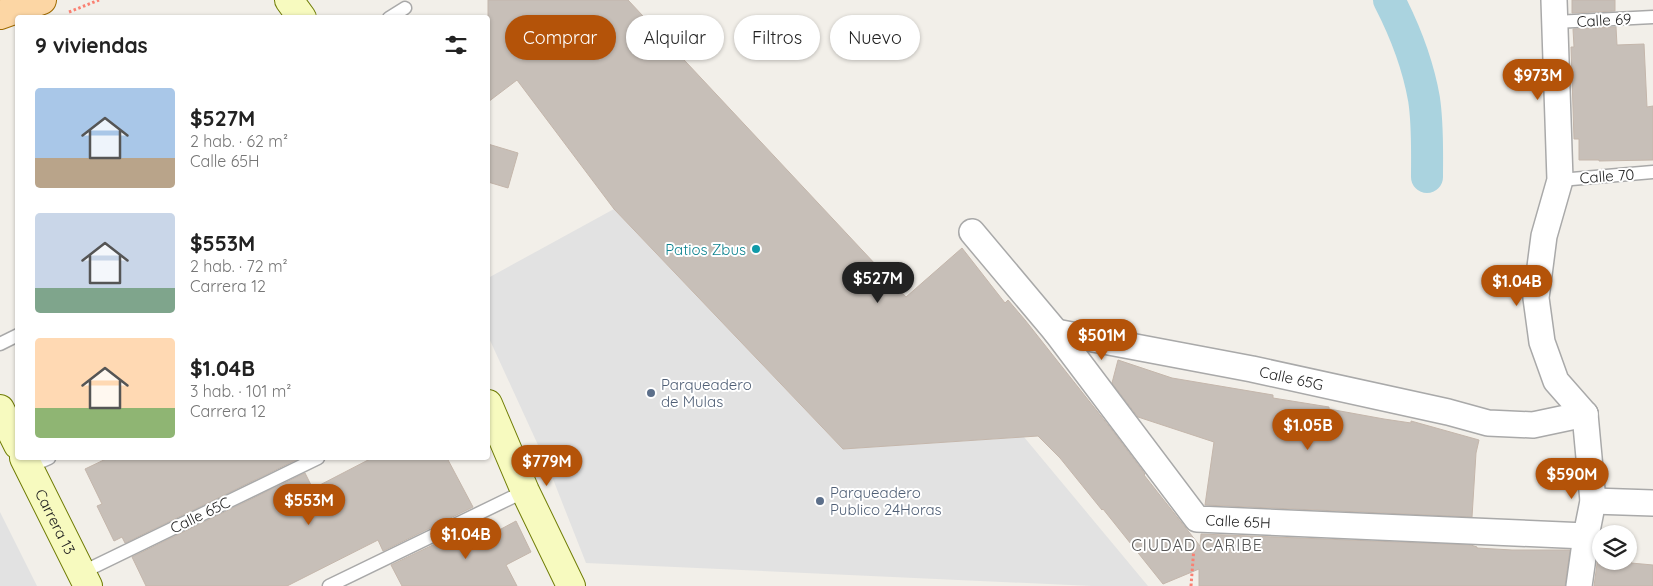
<!DOCTYPE html>
<html lang="es">
<head>
<meta charset="utf-8">
<style>
	:root { --surface:#fff; --page:#f2f2f2; --text:#222; --muted:#767676; --accent:#b45309 }
	body { margin:0; font-family:Quicksand,sans-serif; background:var(--page); color:var(--text); height:100vh; display:flex; flex-direction:column; font-size:19px; white-space:nowrap }
	* { box-sizing:border-box; margin:0 }
	p { font-size:16px; color:var(--muted) }
	.icon { flex:none; width:28px; height:28px; fill:none; stroke:currentColor; stroke-width:2; stroke-linecap:round; stroke-linejoin:round }
	.map { position:relative; flex:1; overflow:hidden }
	.sheet { position:absolute; left:15px; top:15px; width:475px; height:445px; display:flex; flex-direction:column; background:var(--surface); border-radius:5px; box-shadow:0 1px 4px #0004 }
	.sheet>* { flex:none }
	.top-card { position:absolute; left:505px; top:15px; width:475px; height:45px; display:flex; gap:10px }
	.buttons { position:absolute; left:1592px; top:525px; display:grid; gap:10px }
	.buttons a { display:grid; place-items:center; width:45px; height:45px; border-radius:50%; background:var(--surface); box-shadow:0 1px 4px #0004; font-size:25px }
	.price { position:absolute; translate:-50% -42px; padding:0 11px; border-radius:18px; background:var(--accent); color:#fff; font-size:16px; line-height:32px; filter:drop-shadow(0 1px 2px #0008) }
	.price::after { content:''; position:absolute; left:50%; top:30px; width:15px; height:11px; margin-left:-8px; background:inherit; clip-path:polygon(0 0,100% 0,50% 100%) }
	.price.current { background:#222; color:#fff }
	ul { padding:0; list-style:none }
	li { display:flex; align-items:center; gap:15px; height:125px; padding:0 20px }
	li span { display:grid; place-items:center; flex:none; width:140px; height:100px; border-radius:5px; color:#555 }
	li>.icon { margin-inline-start:auto }
	span .icon { width:60px; height:60px; fill:#fffc; stroke-width:1 }
	li b { font-size:21px }
	h2 { display:flex; justify-content:space-between; align-items:center; height:60px; padding:0 20px; font-size:21px }
	.chip { padding:0 18px; border-radius:22px; background:var(--surface); box-shadow:0 1px 4px #0004; font-size:18px; line-height:45px }
	.chip.current { background:var(--accent); color:#fff }
	.map>svg:first-child { display:block }
	.parking { fill:#e2e2e2 }
	.lines { fill:none; stroke-linecap:round; stroke-linejoin:round }
	.canal { stroke:#aad3df; stroke-width:32 }
	.building { fill:#c7bfb8; stroke:#c4b6ab }
	.lane-casing { stroke:#a9a9a9; stroke-width:15 }
	.street-casing { stroke:#a9a9a9; stroke-width:28 }
	.secondary-casing { stroke:#707d05; stroke-width:30 }
	.primary-casing { stroke:#a06b00; stroke-width:30 }
	.path { stroke:#fa8072; stroke-width:3; stroke-dasharray:2.5 2.5; stroke-linecap:butt }
	.lane { stroke:#fff; stroke-width:12 }
	.street { stroke:#fff; stroke-width:25 }
	.secondary { stroke:#f7fabf; stroke-width:28 }
	.primary { stroke:#fcd6a4; stroke-width:28 }
	.culture-dot { fill:#0f9aa8; stroke:#fff; stroke-width:2 }
	.service-dot { fill:#5c6f8a; stroke:#fff; stroke-width:2 }
	.labels { text-anchor:middle; dominant-baseline:central; stroke-width:4; stroke-linejoin:round; paint-order:stroke }
	.street-label { font-size:15px; fill:#222; stroke:#fff }
	.culture-label { font-size:15px; fill:#0d838f; stroke:#fff; text-anchor:end }
	.service-label { font-size:15px; fill:#4e5e75; stroke:#fff; text-anchor:start }
	.neighbourhood-label { font-size:16px; letter-spacing:1px; fill:#555; stroke:#fff }
</style>
</head>
<body>
<div class="map">
<svg width="1653" height="586" viewBox="0 0 1653 586">
	<rect width="100%" height="100%" fill="#f2efe9"/>
	<path class="parking" d="M 614,209 L 843,449 L 1024,437 L 1148,586 L 1092,586 L 586,563 L 549,469 L 488,336 L 488,278 Z
		M 0,512 L 37,586 L 0,586 Z"/>
	<g class="lines">
		<path class="canal" d="M 1389,0 C 1405,31 1418,65 1424,99 C 1428,125 1427,151 1427,177"/>
	</g>
	<path class="building" d="M 488,0 L 628,0 L 906,297 L 962,248 L 1005,303 L 1008,300 L 1025,320 L 1112,430 L 1145,474 L 1144,475 L 1200,546 L 1201,534 L 1471,545 L 1477,547 L 1477,548 L 1512,550 L 1570,550 L 1565,586 L 1199,586 L 1199,569 L 1163,584 L 1103,509 L 1102,510 L 1060,458 L 1038,436 L 843,449 L 614,209 L 517,80 L 488,102 Z
		M 1572,0 L 1615,0 L 1615,11 L 1572,13 Z
		M 1616,27 L 1617,45 L 1644,44 L 1647,107 L 1653,106 L 1653,160 L 1599,161 L 1599,160 L 1579,160 L 1579,139 L 1574,139 L 1571,47 L 1574,47 L 1573,29 Z
		M 488,144 L 518,153 L 508,188 L 488,182 Z
		M 1118,360 L 1172,378 L 1273,395 L 1273,398 L 1329,407 L 1329,409 L 1384,419 L 1411,423 L 1411,421 L 1479,440 L 1476,453 L 1472,517 L 1205,505 L 1214,442 L 1138,417 L 1112,383 Z
		M 108,458 L 297,458 L 298,459 L 125,543 L 122,537 L 114,541 L 97,506 L 102,504 L 85,469 Z
		M 372,458 L 447,458 L 473,507 L 383,551 L 378,540 L 287,586 L 146,586 L 132,557 L 305,473 L 312,487 L 315,485 L 316,487 Z
		M 516,521 L 531,552 L 506,565 L 517,586 L 402,586 L 391,565 L 481,522 L 488,536 Z
		M 1600,542 L 1601,543 L 1601,561 L 1629,561 L 1629,546 L 1633,547 L 1631,563 L 1653,565 L 1653,586 L 1594,586 Z"/>
	<g class="lines">
		<g class="lane-casing">
			<path id="lane" d="M 389,18 L 405,8
				M 1555,22 L 1653,17
				M 1560,180 L 1653,172
				M 0,344 L 18,335
				M 29,467 L 49,458
				M 81,573 L 318,458
				M 329,586 L 525,491"/>
		</g>
		<g class="street-casing">
			<g id="street">
				<path d="M 1554,0 L 1560,180 L 1544,236 L 1536,298 L 1542,342 L 1556,381 L 1585,414"/>
				<path id="s1" d="M 972,232 L 1056,332 L 1197,519 L 1586,536"/>
				<path id="s2" d="M 1056,332 L 1252,369 L 1448,412 L 1488,423 L 1533,425 L 1585,414"/>
				<path d="M 1593,501 L 1653,503"/>
				<path d="M 1579,586 L 1586,536 L 1593,501 L 1585,414"/>
			</g>
		</g>
		<g class="secondary-casing">
			<g id="secondary">
				<path d="M 289,0 L 302,18"/>
				<path d="M 488,404 L 525,491 L 571,586"/>
				<path d="M 0,409 L 18,445"/>
				<path id="s3" d="M 24,458 L 88,586"/>
			</g>
		</g>
		<g class="primary-casing">
			<path id="primary" d="M 0,15 L 42,0"/>
		</g>
		<path class="path" d="M 69,12 L 99,0
			M 1191,586 L 1194,547"/>
		<use href="#lane" class="lane"/>
		<use href="#street" class="street"/>
		<use href="#secondary" class="secondary"/>
		<use href="#primary" class="primary"/>
	</g>
	<circle class="culture-dot" cx="756" cy="249" r="5"/>
	<g class="service-dot">
		<circle cx="651" cy="393" r="5"/>
		<circle cx="820" cy="501" r="5"/>
	</g>
	<g class="labels">
		<g class="street-label">
			<text transform="translate(1604 20) rotate(-3)">Calle 69</text>
			<text transform="translate(1607 176) rotate(-4)">Calle 70</text>
			<text stroke="none"><textPath href="#s2" startOffset="240">Calle 65G</textPath></text>
			<text transform="translate(200 515) rotate(-26)">Calle 65C</text>
			<text stroke="none"><textPath href="#s1" startOffset="406">Calle 65H</textPath></text>
			<text stroke="none"><textPath href="#s3" startOffset="71">Carrera 13</textPath></text>
		</g>
		<g class="culture-label">
			<text x="746" y="249">Patios Zbus</text>
		</g>
		<g class="service-label">
			<text x="661" y="384">Parqueadero<tspan x="661" dy="17">de Mulas</tspan></text>
			<text x="830" y="492">Parqueadero<tspan x="830" dy="17">Publico 24Horas</tspan></text>
		</g>
		<g class="neighbourhood-label">
			<text x="1197" y="545">CIUDAD CARIBE</text>
		</g>
	</g>
</svg>
<div class="buttons">
<a><svg class="icon" aria-label="layers" viewBox="0 0 24 24"><path d="M12 4l9 5-9 5-9-5zM3 14l9 5 9-5"/></svg></a>
</div>
<b class="price" style="left:1538px;top:101px">$973M</b>
<b class="price current" style="left:878px;top:304px">$527M</b>
<b class="price" style="left:1517px;top:307px">$1.04B</b>
<b class="price" style="left:1102px;top:361px">$501M</b>
<b class="price" style="left:1308px;top:451px">$1.05B</b>
<b class="price" style="left:547px;top:487px">$779M</b>
<b class="price" style="left:1572px;top:500px">$590M</b>
<b class="price" style="left:309px;top:526px">$553M</b>
<b class="price" style="left:466px;top:560px">$1.04B</b>
<div class="top-card">
<a class="chip current">Comprar</a>
<a class="chip">Alquilar</a>
<a class="chip">Filtros</a>
<a class="chip">Nuevo</a>
</div>
<section class="sheet">
<h2>9 viviendas<svg class="icon" aria-label="filters" viewBox="0 0 24 24"><path d="M4 7h16M4 17h16"/><circle cx="9" cy="7" r="2"/><circle cx="15" cy="17" r="2"/></svg></h2>
<ul>
<li><span style="background:linear-gradient(#a9c7e8 70%,#b9a48a 0)"><svg class="icon" aria-label="home" viewBox="0 0 24 24"><path d="M3 11l9-7 9 7M6 9v11h12V9"/></svg></span><div><b>$527M</b><p>2 hab. · 62 m²</p><p>Calle 65H</p></div></li>
<li><span style="background:linear-gradient(#c9d6e8 75%,#7fa58c 0)"><svg class="icon" aria-label="home" viewBox="0 0 24 24"><path d="M3 11l9-7 9 7M6 9v11h12V9"/></svg></span><div><b>$553M</b><p>2 hab. · 72 m²</p><p>Carrera 12</p></div></li>
<li><span style="background:linear-gradient(#ffd9b3 70%,#8fb573 0)"><svg class="icon" aria-label="home" viewBox="0 0 24 24"><path d="M3 11l9-7 9 7M6 9v11h12V9"/></svg></span><div><b>$1.04B</b><p>3 hab. · 101 m²</p><p>Carrera 12</p></div></li>
</ul>
</section>
</div>
</body>
</html>
